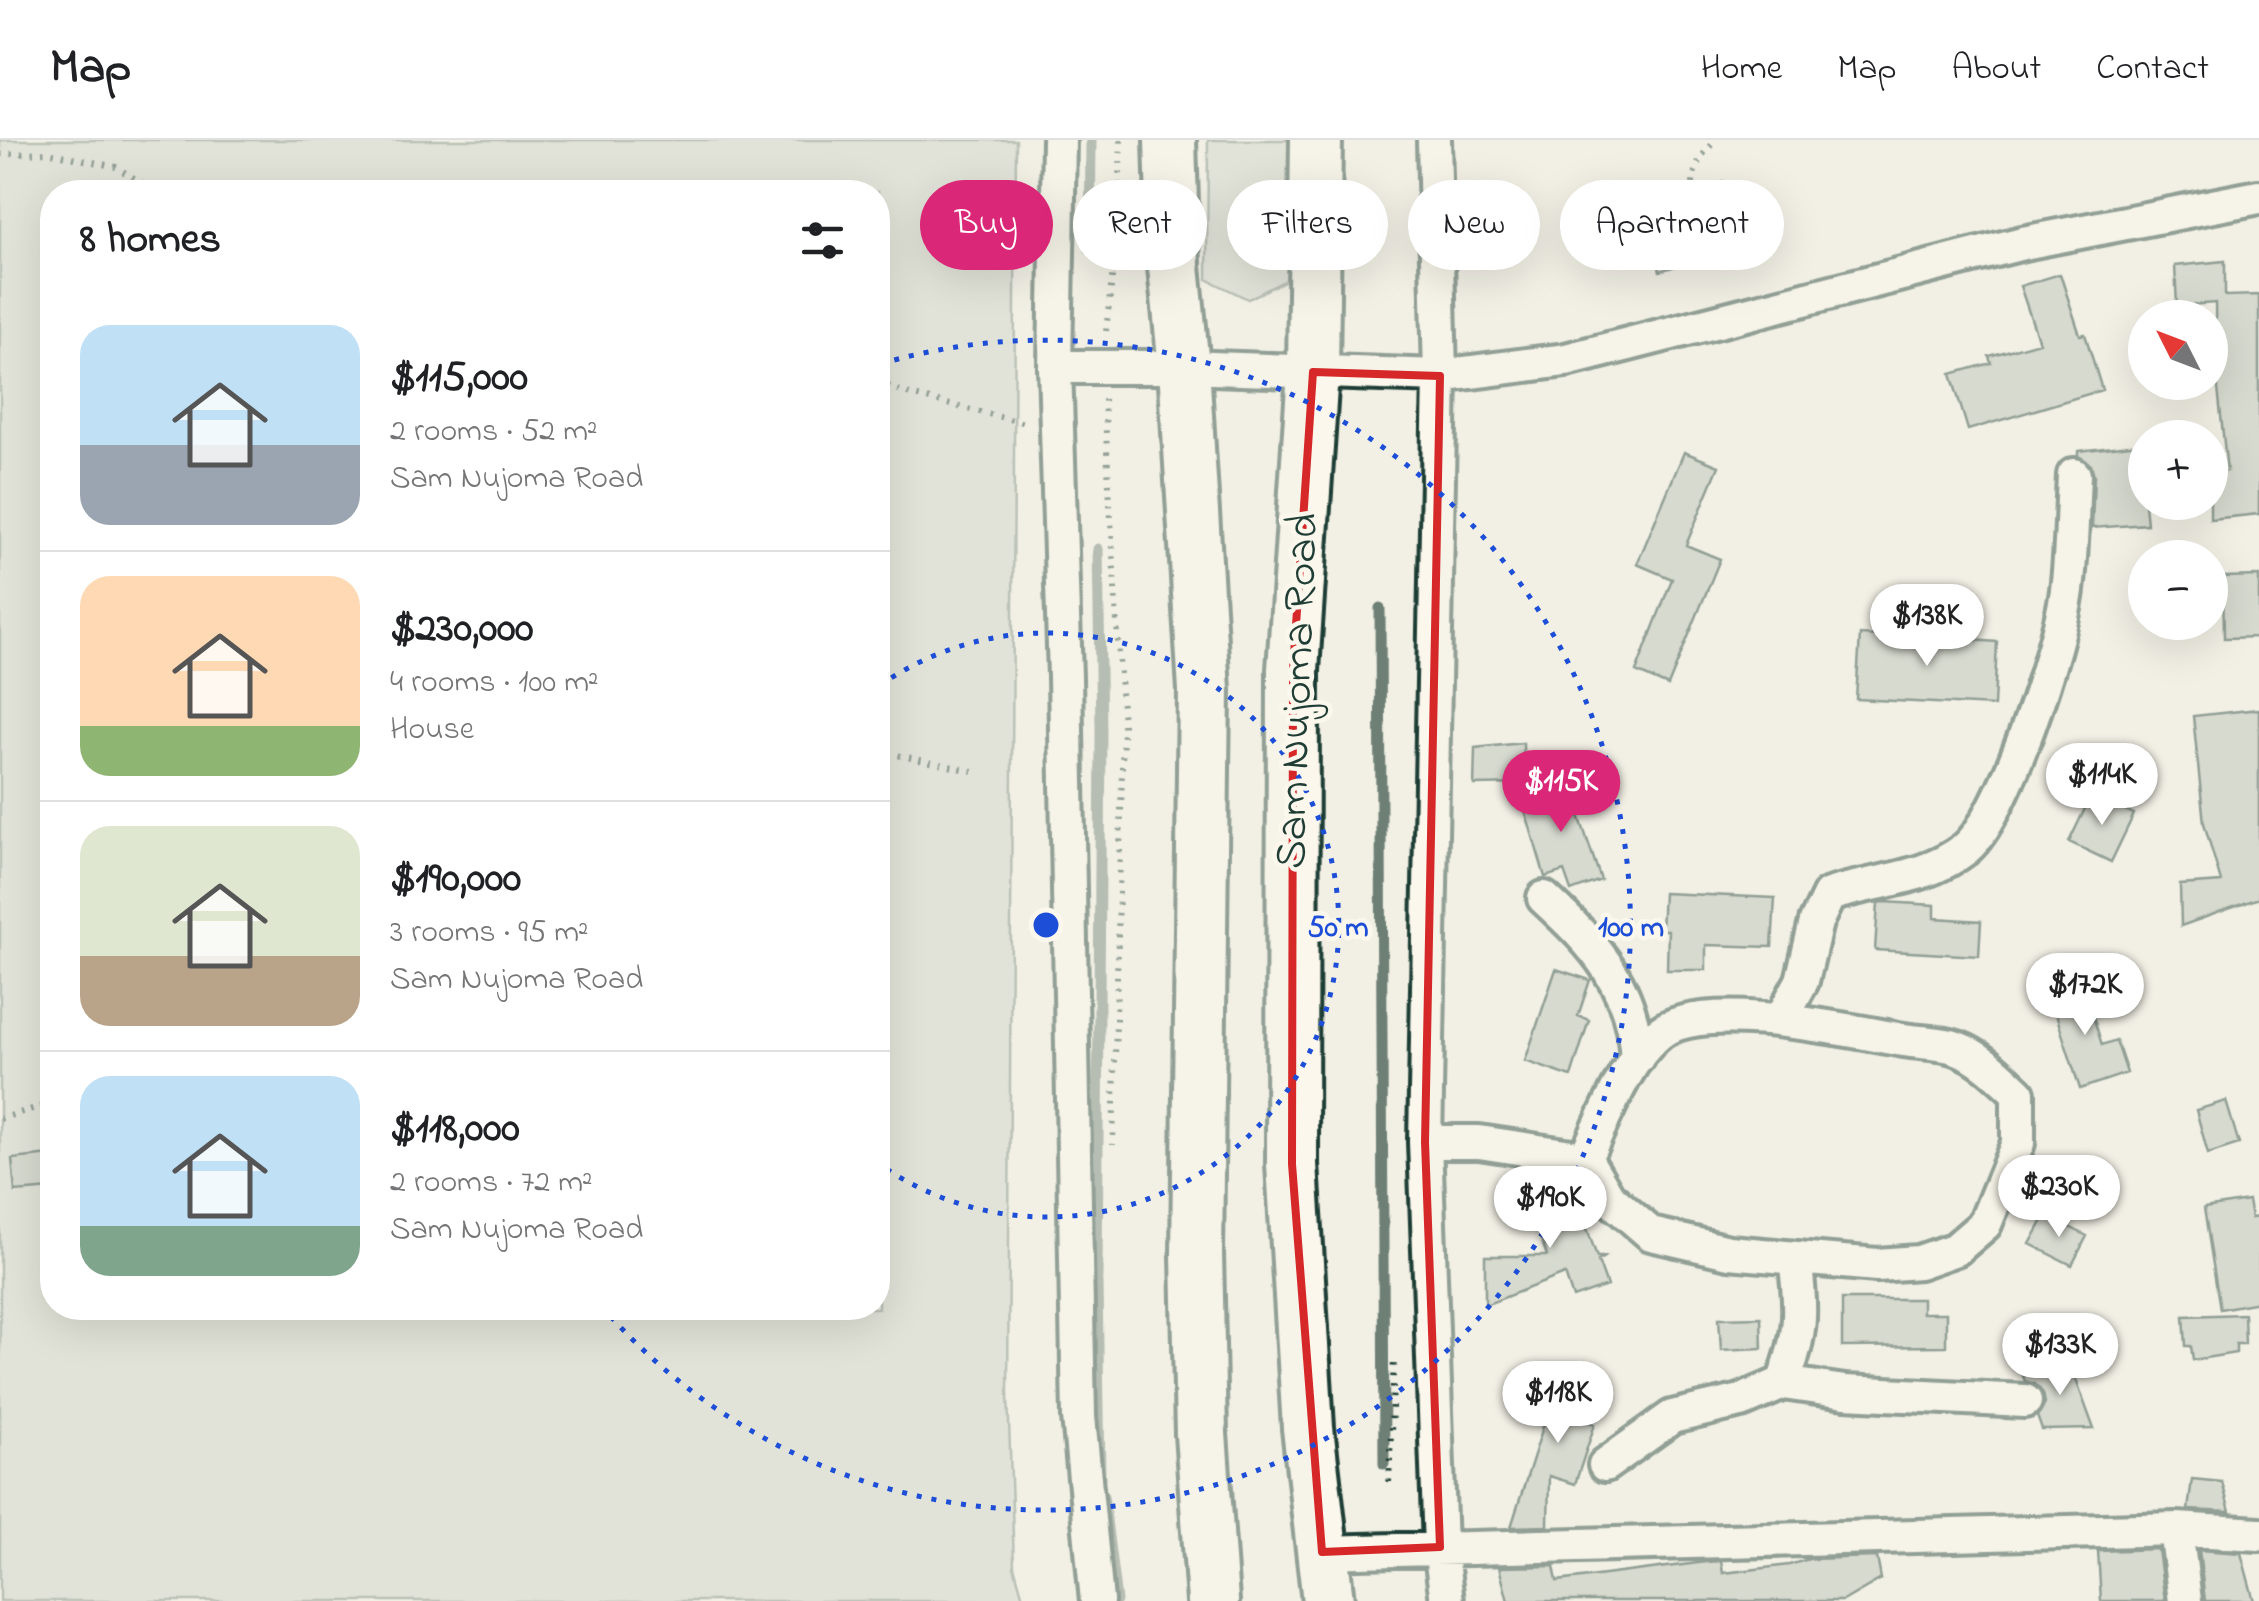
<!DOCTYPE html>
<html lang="en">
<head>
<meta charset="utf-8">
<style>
	:root { --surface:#fff; --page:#f2f2f2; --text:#202124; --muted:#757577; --line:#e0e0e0; --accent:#db2777 }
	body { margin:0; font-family:"Indie Flower",sans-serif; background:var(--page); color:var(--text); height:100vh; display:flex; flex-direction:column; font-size:38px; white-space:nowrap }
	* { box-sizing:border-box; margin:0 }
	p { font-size:32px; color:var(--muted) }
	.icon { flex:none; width:55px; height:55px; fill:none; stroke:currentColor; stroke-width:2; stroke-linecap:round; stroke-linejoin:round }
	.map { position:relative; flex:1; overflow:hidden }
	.sheet { position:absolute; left:40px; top:40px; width:850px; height:1140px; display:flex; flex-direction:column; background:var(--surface); border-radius:40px; box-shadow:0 10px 40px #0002 }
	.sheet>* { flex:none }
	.banner { position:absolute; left:920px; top:40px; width:950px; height:90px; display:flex; gap:20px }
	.needle { width:65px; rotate:312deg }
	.controls { position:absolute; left:2128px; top:160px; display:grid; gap:20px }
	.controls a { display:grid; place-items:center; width:100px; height:100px; border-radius:50%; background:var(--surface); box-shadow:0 10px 40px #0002; font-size:50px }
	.price { position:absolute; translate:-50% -85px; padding:0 22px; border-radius:35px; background:#fff; color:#222; font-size:32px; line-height:65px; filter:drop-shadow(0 2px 5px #0008) }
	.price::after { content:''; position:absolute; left:50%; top:60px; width:30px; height:22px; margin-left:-15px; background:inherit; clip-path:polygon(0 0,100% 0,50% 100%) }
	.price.active { background:var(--accent); color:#fff }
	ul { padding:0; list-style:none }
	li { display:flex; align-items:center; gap:30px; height:250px; padding:0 40px }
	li+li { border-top:2px solid var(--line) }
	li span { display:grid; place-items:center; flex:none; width:280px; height:200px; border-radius:30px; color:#555 }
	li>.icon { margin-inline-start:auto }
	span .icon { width:120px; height:120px; fill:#fffc; stroke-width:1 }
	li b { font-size:42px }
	h2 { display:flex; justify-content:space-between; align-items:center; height:120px; padding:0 40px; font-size:42px }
	.pill { padding:0 35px; border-radius:45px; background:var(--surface); box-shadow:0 10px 40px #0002; font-size:35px; line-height:90px }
	.pill.active { background:var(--accent); color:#fff }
	header { display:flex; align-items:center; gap:60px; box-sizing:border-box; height:140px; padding:0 50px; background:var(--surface); border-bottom:2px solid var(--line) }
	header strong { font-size:48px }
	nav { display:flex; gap:55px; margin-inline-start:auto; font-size:35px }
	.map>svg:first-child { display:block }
	.green { fill:#cfd2c8; stroke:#77887e; stroke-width:2.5; fill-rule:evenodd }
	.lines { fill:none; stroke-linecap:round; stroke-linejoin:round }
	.stream { stroke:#6e7f75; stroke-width:11 }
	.building { fill:#b7beb3; stroke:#1f3d34; stroke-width:2.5 }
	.street-casing { stroke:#1f3d34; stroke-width:40 }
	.primary-casing { stroke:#1f3d34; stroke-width:58 }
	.path { stroke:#1f3d34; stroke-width:6; stroke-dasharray:2.5 8; stroke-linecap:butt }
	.street { stroke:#fbf7ec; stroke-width:32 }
	.primary { stroke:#fbf7ec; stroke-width:50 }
	.marked { fill:none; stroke:#d62828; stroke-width:8; stroke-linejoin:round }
	.ring { fill:none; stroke:#1d4ed8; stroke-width:5; stroke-dasharray:5 10 }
	.labels { text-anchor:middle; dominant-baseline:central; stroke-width:9; stroke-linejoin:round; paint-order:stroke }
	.street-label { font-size:45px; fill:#1f3d34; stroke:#fbf7ec }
	.centre { fill:#1d4ed8; stroke:#fbf7ec; stroke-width:5 }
	.ring-label { font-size:30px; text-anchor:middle; font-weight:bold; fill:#1d4ed8; stroke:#fbf7ec; stroke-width:9; stroke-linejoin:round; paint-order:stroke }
</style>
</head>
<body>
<header>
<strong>Map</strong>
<nav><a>Home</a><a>Map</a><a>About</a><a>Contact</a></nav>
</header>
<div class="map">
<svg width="2259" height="1461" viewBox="0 0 2259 1461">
	<rect width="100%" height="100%" fill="#f2f0e5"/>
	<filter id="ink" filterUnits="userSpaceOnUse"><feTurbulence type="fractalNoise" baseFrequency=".01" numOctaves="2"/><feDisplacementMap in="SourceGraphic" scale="20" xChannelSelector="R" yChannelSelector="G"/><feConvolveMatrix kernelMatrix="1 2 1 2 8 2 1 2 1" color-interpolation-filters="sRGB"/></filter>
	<g filter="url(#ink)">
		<path class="green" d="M 0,0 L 1016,0 L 1008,1253 L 1014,1426 L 1024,1461 L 0,1461 ZM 52,52 L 878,52 L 878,1168 L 52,1168 Z
			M 1208,0 L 1291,0 L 1290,138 L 1248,159 L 1207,139 Z"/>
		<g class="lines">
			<path class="stream" d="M 1090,109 L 1091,0
				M 1098,409 L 1101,591 L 1097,1141 L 1100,1338
				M 1380,468 L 1384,1324
				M 1103,1356 L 1116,1461"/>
		</g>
		<path class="building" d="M 1723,42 L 1743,105 L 1660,131 L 1641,69 Z
			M 2225,121 L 2225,156 L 2259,155 L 2259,374 L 2210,379 L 2210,335 L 2227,331 L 2216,230 L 2215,163 L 2177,166 L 2175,126 Z
			M 2060,134 L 2080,195 L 2085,194 L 2102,250 L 1968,290 L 1951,234 L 1991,223 L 1989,216 L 2039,202 L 2020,146 Z
			M 2139,304 L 2147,384 L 2092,388 L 2094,335 L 2091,325 L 2078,316 L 2078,311 Z
			M 1684,312 L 1719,326 L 1686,405 L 1720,419 L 1668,546 L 1636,532 L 1672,439 L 1637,424 Z
			M 2259,436 L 2259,497 L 2224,498 L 2223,437 Z
			M 1898,490 L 1960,494 L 1959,499 L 1997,502 L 1994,566 L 1856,559 L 1860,495 L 1897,497 Z
			M 2259,569 L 2259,758 L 2181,786 L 2180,745 L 2221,742 L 2204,683 L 2193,576 Z
			M 1523,603 L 1524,644 L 1474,645 L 1475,608 Z
			M 1567,640 L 1601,740 L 1571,751 L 1564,731 L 1545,737 L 1521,657 Z
			M 2092,654 L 2134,674 L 2111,722 L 2069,702 Z
			M 1663,753 L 1775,758 L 1772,807 L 1706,805 L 1706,830 L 1667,830 L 1668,790 L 1661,790 Z
			M 1884,762 L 1935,765 L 1935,778 L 1981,781 L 1979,816 L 1875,810 L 1878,763 Z
			M 1556,829 L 1590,840 L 1578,876 L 1589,880 L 1571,937 L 1525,921 Z
			M 2082,842 L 2102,905 L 2116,900 L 2127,933 L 2080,949 L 2049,853 Z
			M 2226,961 L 2239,1004 L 2208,1014 L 2196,970 Z
			M 52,1015 L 52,1049 L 15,1052 L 12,1019 Z
			M 1571,1043 L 1597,1117 L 1604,1117 L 1598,1121 L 1607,1146 L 1573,1158 L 1565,1134 L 1485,1165 L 1485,1116 L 1547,1116 L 1527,1059 Z
			M 2248,1061 L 2251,1078 L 2259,1077 L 2259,1162 L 2220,1169 L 2204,1068 Z
			M 2046,1075 L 2087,1096 L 2072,1125 L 2030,1104 Z
			M 1842,1159 L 1922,1159 L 1922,1173 L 1946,1173 L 1946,1206 L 1842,1207 Z
			M 2244,1174 L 2245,1204 L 2236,1204 L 2236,1213 L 2193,1220 L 2191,1206 L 2186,1206 L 2184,1176 Z
			M 1761,1177 L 1762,1208 L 1721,1210 L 1719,1178 Z
			M 2068,1218 L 2094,1289 L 2042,1290 L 2037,1276 L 2045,1263 L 2043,1253 L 2035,1244 L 2025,1241 L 2022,1234 Z
			M 1563,1224 L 1597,1235 L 1582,1280 L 1595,1284 L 1575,1344 L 1549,1336 L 1548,1386 L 1511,1387 Z
			M 2192,1339 L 2222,1342 L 2230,1372 L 2188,1370 Z
			M 2158,1409 L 2165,1461 L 2101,1461 L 2098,1411 Z
			M 2199,1410 L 2241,1413 L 2254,1461 L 2205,1461 Z
			M 1877,1417 L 1881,1439 L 1843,1461 L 1508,1461 L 1499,1427 L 1554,1426 L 1557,1441 L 1706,1422 L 1721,1421 L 1723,1433 L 1789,1425 L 1809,1419 Z"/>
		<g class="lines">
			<g class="street-casing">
				<path id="street" d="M 1059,0 L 1055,227 L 1065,537 L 1079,1277 L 1097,1461
					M 1434,0 L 1440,236 L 1425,1002 L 1440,1407 L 1447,1461
					M 1055,227 L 1184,227 L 1440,236 L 1566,220 L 2023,103 L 2259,57
					M 1544,758 C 1596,806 1632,844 1637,918
					M 1781,879 L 1802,841 L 1816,782 L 1829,755 C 1876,740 1925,740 1965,709 C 2004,679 2061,501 2067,450 C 2072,412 2072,373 2074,335
					M 1425,1002 L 1479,1002 L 1585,1018 C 1604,980 1625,921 1658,894 C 1701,858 1850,891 1904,900 C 1921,903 1941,902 1957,908 C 1980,916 2000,936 2018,953 L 2018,1003 L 1985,1084 L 1956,1109 L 1919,1122 L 1877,1125 L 1729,1112 L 1651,1094 L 1608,1057 L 1585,1018
					M 1783,1243 L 1845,1252 L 2025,1261
					M 1605,1325 L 1672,1277 L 1741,1261 L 1783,1243 C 1802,1193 1802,1171 1795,1118
					M 2176,1389 L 2185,1461
					M 1322,1412 L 2176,1389 L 2259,1394"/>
			</g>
			<g class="primary-casing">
				<path id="primary" d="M 1170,0 L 1174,127 L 1184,227 L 1204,550 L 1197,1114 L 1201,1294 L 1213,1461
					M 1316,0 L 1313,232 L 1293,530 L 1292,1024 L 1308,1288 L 1328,1461"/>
			</g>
			<path class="path" d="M 0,14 L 48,12 L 116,27 L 157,52
				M 1693,44 C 1694,25 1703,12 1717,0
				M 1106,191 L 1118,85 L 1121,0
				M 878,242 L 910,255 L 1025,283
				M 1104,259 L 1123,586 L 1113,1005
				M 878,611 L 977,632
				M 0,979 L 48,964 L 52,959
				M 1389,1342 L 1394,1219"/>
			<use href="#street" class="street"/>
			<use href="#primary" class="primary"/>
		</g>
	</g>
	<path d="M0 0H2259V1461H0ZM 1313,232 L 1440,236 L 1425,1002 L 1440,1407 L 1322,1412 L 1292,1024 L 1293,530 Z" fill="#f2f0e5" fill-opacity=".55" fill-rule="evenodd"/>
	<path class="marked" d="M 1313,232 L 1440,236 L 1425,1002 L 1440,1407 L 1322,1412 L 1292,1024 L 1293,530 Z"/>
	<g class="ring">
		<path d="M879 546A292 292 0 1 1 879 1024"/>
		<path d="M880 224A585 585 0 1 1 604 1169"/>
	</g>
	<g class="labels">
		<g class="street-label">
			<text transform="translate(1299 551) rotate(-88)">Sam Nujoma Road</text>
		</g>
	</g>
	<circle cx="1046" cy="785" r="15" class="centre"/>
	<g class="ring-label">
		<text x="1338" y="796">50 m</text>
		<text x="1631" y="796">100 m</text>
	</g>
</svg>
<div class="controls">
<a><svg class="needle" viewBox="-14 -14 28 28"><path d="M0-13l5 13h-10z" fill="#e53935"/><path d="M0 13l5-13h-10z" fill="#757577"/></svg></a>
<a>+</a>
<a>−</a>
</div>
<b class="price" style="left:1927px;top:529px">$138K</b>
<b class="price" style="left:2102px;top:688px">$114K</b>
<b class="price active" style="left:1561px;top:695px">$115K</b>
<b class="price" style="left:2085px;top:898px">$172K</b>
<b class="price" style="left:2059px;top:1100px">$230K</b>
<b class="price" style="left:1550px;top:1111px">$190K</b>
<b class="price" style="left:2060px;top:1258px">$133K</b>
<b class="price" style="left:1558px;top:1306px">$118K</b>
<div class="banner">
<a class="pill active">Buy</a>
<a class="pill">Rent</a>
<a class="pill">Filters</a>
<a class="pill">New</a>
<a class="pill">Apartment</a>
</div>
<section class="sheet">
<h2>8 homes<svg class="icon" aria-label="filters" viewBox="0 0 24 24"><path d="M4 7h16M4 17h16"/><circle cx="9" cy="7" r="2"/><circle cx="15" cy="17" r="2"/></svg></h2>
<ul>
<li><span style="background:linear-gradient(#bfe0f5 60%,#9aa5b1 0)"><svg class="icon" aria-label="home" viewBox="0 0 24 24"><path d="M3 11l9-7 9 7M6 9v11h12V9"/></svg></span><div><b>$115,000</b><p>2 rooms · 52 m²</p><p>Sam Nujoma Road</p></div></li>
<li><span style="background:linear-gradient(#ffd9b3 75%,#8fb573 0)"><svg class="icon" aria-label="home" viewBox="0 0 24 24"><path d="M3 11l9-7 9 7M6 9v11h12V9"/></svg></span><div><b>$230,000</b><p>4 rooms · 100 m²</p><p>House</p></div></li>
<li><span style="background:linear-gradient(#dfe7d0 65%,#b9a48a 0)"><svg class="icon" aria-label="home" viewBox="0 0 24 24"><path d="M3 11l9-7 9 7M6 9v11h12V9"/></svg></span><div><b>$190,000</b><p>3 rooms · 95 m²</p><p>Sam Nujoma Road</p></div></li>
<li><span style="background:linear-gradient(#bfe0f5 75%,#7fa58c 0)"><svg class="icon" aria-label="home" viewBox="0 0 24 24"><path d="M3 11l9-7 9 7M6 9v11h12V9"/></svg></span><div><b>$118,000</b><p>2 rooms · 72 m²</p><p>Sam Nujoma Road</p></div></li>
</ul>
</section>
</div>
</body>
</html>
